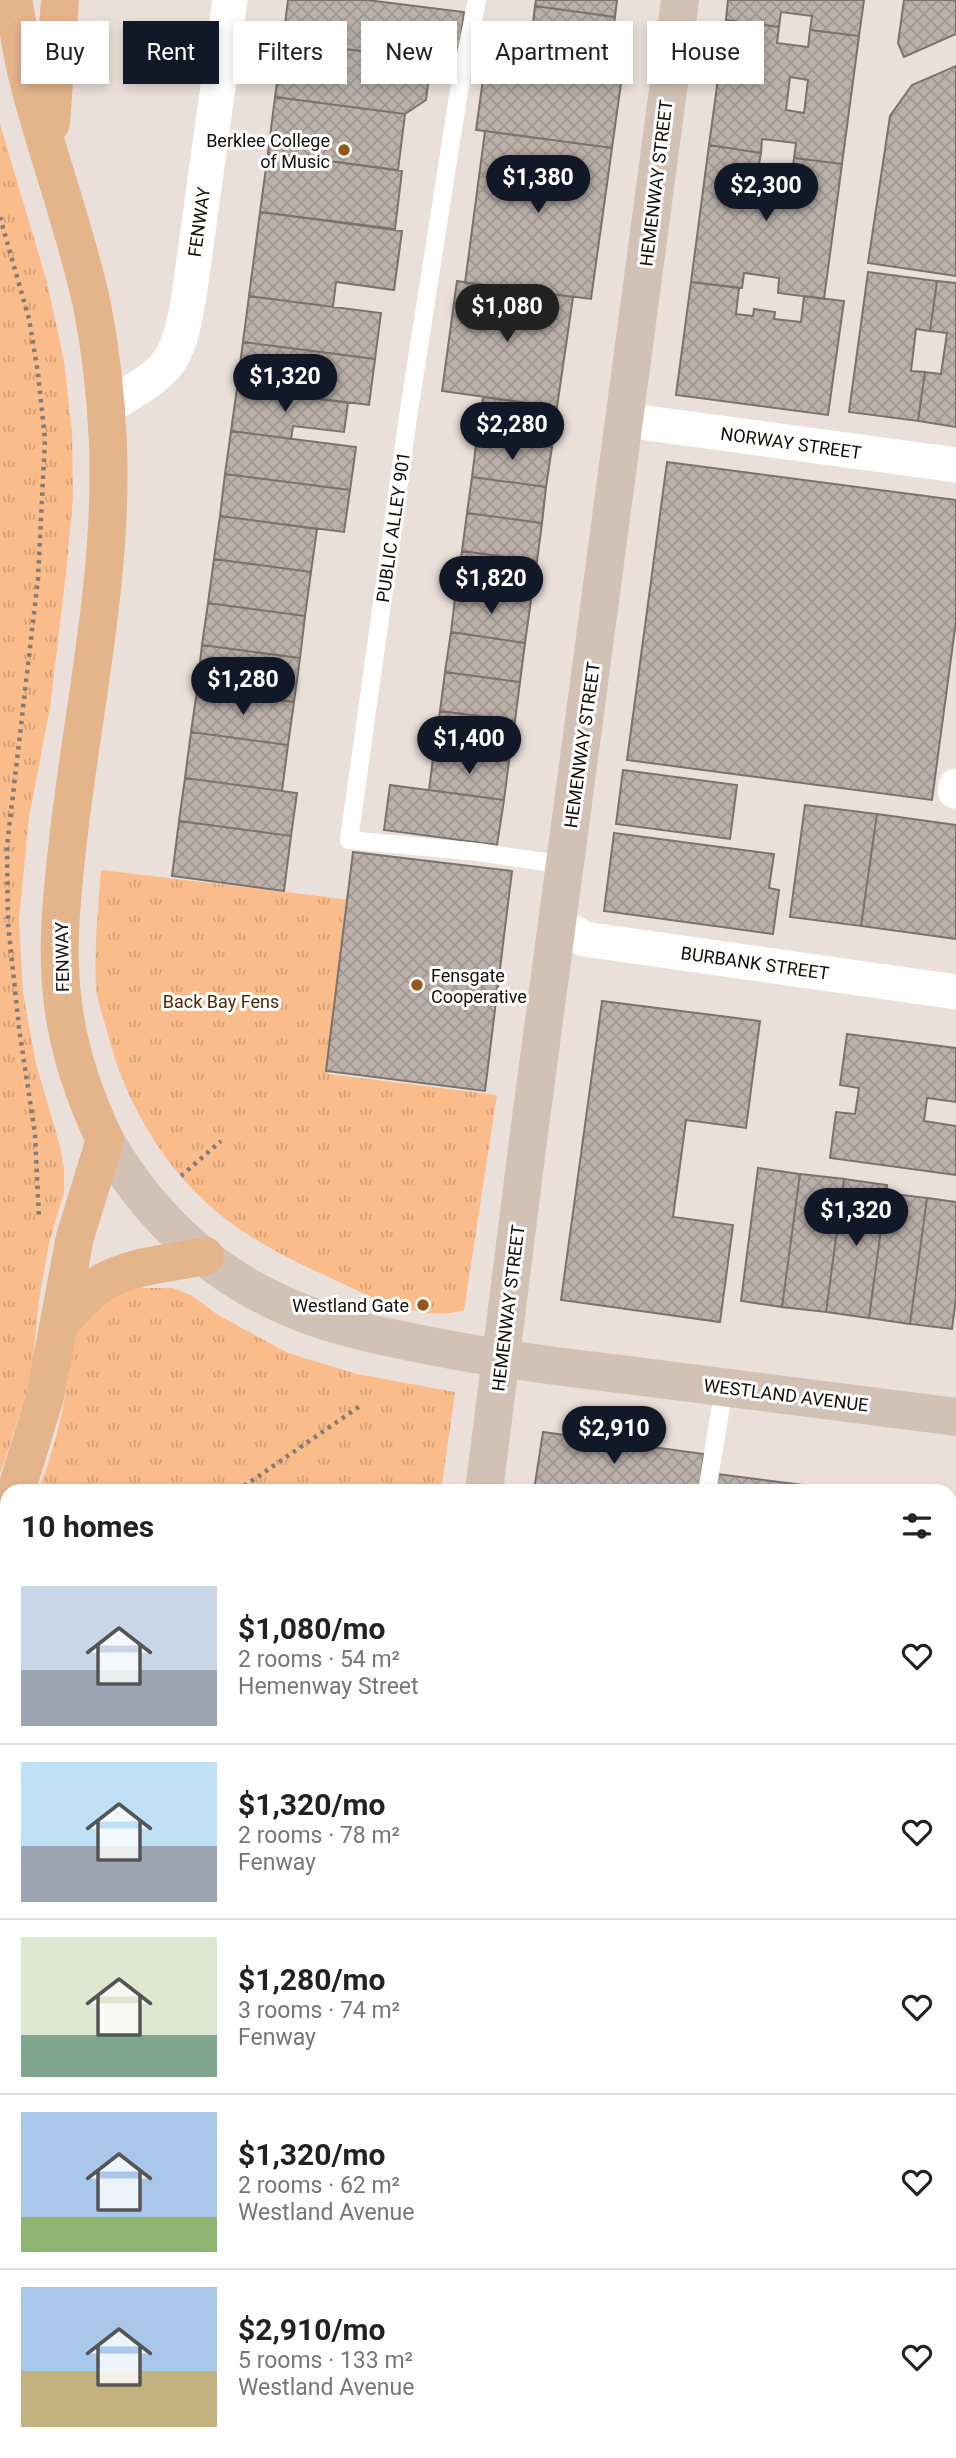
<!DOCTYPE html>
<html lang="en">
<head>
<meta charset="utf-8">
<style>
	:root { --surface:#fff; --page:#f6f6f6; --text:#222; --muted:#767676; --line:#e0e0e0; --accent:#111827 }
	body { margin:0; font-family:Roboto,sans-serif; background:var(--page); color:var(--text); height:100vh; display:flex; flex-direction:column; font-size:26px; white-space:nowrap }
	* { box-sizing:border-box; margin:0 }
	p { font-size:23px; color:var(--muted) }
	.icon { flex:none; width:38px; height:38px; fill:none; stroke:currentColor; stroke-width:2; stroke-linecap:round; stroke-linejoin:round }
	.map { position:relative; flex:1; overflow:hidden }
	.side { position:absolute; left:0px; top:1484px; width:957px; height:975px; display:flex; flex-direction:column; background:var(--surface); border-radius:21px 21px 0 0; box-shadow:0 4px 10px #0003 }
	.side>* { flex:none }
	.banner { position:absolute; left:21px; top:21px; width:915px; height:63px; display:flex; gap:14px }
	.price { position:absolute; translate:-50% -60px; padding:0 16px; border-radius:24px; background:var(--accent); color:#fff; font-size:23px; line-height:46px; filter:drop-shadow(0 2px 4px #0008) }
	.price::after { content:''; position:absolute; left:50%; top:42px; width:21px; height:16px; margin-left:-10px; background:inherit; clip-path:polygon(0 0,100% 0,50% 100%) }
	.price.current { background:#222; color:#fff }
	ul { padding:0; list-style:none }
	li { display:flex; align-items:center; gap:21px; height:175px; padding:0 21px }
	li+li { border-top:2px solid var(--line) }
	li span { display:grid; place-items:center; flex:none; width:196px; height:140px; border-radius:0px; color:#555 }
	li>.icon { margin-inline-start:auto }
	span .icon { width:84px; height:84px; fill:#fffc; stroke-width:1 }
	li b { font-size:30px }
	h2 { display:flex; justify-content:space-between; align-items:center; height:84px; padding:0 21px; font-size:30px }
	.pill { padding:0 24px; border-radius:0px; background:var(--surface); box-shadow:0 4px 10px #0003; font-size:24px; line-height:63px }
	.pill.current { background:var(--accent); color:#fff }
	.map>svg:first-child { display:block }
	.park { fill:url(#park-tufts) }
	.building { fill:url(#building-cross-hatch); stroke:#7b726b; stroke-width:2; fill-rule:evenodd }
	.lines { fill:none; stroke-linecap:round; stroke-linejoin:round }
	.path { stroke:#827c76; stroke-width:4.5; stroke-dasharray:3.5 5; stroke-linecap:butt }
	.service { stroke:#fff; stroke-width:18 }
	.minor { stroke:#fff; stroke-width:35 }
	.secondary { stroke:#d2c2b5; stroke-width:38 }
	.trunk { stroke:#e4b48b; stroke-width:38 }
	.poi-dot { fill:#95581b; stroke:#fff; stroke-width:2.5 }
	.labels { text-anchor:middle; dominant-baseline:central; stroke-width:6; stroke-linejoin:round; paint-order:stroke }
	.poi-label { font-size:18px; fill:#110e0b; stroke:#fff; text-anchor:end }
	.street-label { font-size:18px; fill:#110e0b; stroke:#fff }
	.park-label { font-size:18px; fill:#4f2800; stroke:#fff }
</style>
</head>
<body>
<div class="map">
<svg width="956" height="2458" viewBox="0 0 956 2458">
	<defs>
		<pattern id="park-tufts" width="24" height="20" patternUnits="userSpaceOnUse" patternTransform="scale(1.75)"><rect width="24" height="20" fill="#f9bc8a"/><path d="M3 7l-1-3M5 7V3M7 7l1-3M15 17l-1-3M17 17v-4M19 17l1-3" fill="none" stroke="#d4a076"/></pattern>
		<pattern id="building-cross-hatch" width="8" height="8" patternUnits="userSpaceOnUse" patternTransform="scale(1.75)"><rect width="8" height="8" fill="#bbb1aa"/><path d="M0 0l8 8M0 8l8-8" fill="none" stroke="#a09791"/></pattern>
	</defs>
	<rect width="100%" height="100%" fill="#eae0d9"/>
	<path class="park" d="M 0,124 L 47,282 L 64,361 L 72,432 L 73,498 L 66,573 L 50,708 L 29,817 L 19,919 L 23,993 L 36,1064 L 60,1146 L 64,1169 L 64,1192 L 49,1243 L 39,1300 L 31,1379 L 0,1474 Z
		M 101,870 L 352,900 L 328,1074 L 497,1095 L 464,1310 C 423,1323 373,1298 337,1281 C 304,1266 268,1249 238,1228 C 175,1185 128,1112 109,1038 C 105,1022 98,1004 96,987 C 94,948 98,909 101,870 Z
		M 138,1288 L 173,1288 L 191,1295 L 218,1315 L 288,1353 L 357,1374 L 455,1392 L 441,1491 L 38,1491 C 58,1442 70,1384 73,1331 L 112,1295 Z
		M 7,1558 L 7,1667 L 0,1656 L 0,1573 Z"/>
	<path class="building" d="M 288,0 L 367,0 L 464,12 L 458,64 L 283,41 Z
		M 536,0 L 617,0 L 615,17 L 535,6 Z
		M 728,0 L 864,0 L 859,36 L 810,30 L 812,16 L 781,12 L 779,27 L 726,20 Z
		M 904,0 L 956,0 L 956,34 L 904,57 L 898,43 Z
		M 535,6 L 615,17 L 610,52 L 531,41 Z
		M 726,20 L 779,27 L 777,43 L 808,47 L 810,30 L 859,36 L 842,164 L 794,158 L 796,143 L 762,139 L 761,153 L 709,145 ZM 790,77 L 808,80 L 804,113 L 786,110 Z
		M 489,36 L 610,52 L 607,73 L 622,76 L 612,148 L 476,130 Z
		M 283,41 L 431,60 L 426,100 L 405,114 L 275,97 Z
		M 956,66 L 956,276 L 868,263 L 890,116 L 912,85 Z
		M 275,97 L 405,114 L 398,170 L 268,153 Z
		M 485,131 L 612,148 L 591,299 L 465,283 Z
		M 709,145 L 761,153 L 758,169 L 792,174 L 794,158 L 842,164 L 824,299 L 778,293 L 779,278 L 744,273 L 742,288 L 691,282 Z
		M 268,153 L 402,171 L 395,229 L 260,212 Z
		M 260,212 L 402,231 L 394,290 L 336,282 L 333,307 L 249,296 Z
		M 868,272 L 937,281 L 930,331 L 916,329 L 911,371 L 925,372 L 918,421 L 849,412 Z
		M 457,281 L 573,297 L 557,407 L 442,391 Z
		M 937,281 L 956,283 L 956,427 L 918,421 L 925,372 L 941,374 L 947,333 L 930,331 Z
		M 691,282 L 739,288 L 736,314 L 753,316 L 754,309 L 775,312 L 774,319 L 801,322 L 804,296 L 844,301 L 828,415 L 676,395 Z
		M 249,296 L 381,313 L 375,359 L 243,342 Z
		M 243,342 L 375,359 L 369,405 L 237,388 Z
		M 237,388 L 348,403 L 344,432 L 293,426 L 291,439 L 231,431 Z
		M 483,397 L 557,407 L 552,447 L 477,437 Z
		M 231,431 L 356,447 L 350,490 L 225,474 Z
		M 477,437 L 552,447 L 546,487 L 472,477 Z
		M 667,462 L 956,500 L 956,621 L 932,800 L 627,760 Z
		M 225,474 L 350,490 L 344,532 L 220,516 Z
		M 472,477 L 546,487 L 542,523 L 467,513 Z
		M 467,513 L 542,523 L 537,561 L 462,551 Z
		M 220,516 L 317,529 L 311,572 L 214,559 Z
		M 462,551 L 537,561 L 531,600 L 456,590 Z
		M 214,559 L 311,572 L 305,616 L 208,603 Z
		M 456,590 L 531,600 L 525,643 L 451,632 Z
		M 208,603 L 305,616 L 300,658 L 202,645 Z
		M 451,632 L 525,643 L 520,682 L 445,672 Z
		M 202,645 L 300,658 L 294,702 L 197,690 Z
		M 445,672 L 520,682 L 515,721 L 440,711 Z
		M 197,690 L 294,702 L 288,745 L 191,732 Z
		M 440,711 L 515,721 L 509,761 L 434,751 Z
		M 191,732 L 288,745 L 282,791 L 185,778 Z
		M 434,751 L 509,761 L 504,800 L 429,790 Z
		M 623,770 L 737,785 L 730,839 L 616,824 Z
		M 185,778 L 297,793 L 291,836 L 179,821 Z
		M 390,785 L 504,800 L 497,845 L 384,830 Z
		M 805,805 L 877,814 L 861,926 L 790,917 Z
		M 877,814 L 956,825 L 956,939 L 861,926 Z
		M 179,821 L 291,836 L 284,891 L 172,876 Z
		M 614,833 L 774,854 L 769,888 L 779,890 L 773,934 L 604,911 Z
		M 353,852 L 512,871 L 485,1091 L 326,1071 Z
		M 602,1001 L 760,1021 L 746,1128 L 686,1120 L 673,1217 L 733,1225 L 720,1322 L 561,1300 Z
		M 847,1034 L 956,1048 L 956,1102 L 927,1098 L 924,1121 L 956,1126 L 956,1175 L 830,1158 L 836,1112 L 855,1114 L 859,1088 L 840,1085 Z
		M 758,1168 L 800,1174 L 782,1307 L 741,1301 Z
		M 800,1174 L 844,1179 L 826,1312 L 782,1307 Z
		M 844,1179 L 887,1185 L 869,1318 L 826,1312 Z
		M 886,1193 L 927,1198 L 910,1324 L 869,1318 Z
		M 927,1198 L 956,1202 L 956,1299 L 952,1329 L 910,1324 Z
		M 543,1432 L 704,1454 L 699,1491 L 534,1490 Z
		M 717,1474 L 802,1485 L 802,1491 L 715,1491 Z
		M 802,1485 L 849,1491 L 802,1491 Z
		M 950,1505 L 956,1505 L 956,1609 L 950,1652 Z
		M 956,1609 L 956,1669 L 950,1669 Z
		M 950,1701 L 956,1702 L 956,1751 L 950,1751 Z
		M 950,1808 L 956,1808 L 956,1857 L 950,1856 Z
		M 956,1994 L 956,2051 L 950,2050 L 950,2032 Z
		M 950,2156 L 956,2157 L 956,2225 L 950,2224 Z
		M 0,2275 L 7,2276 L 7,2362 L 0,2361 Z
		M 950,2341 L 956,2342 L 956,2458 L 893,2458 L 893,2452 L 950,2452 Z
		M 0,2361 L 7,2362 L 7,2451 L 0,2450 Z
		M 93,2452 L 123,2452 L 122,2458 L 92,2455 Z
		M 168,2452 L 294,2452 L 293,2458 L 167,2458 Z
		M 410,2452 L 516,2452 L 514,2458 L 409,2458 Z
		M 601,2452 L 672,2452 L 671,2458 L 631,2458 L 600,2454 Z
		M 747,2452 L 812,2452 L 811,2458 L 747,2458 Z"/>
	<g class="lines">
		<path class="path" d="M 0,217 L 29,319 L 38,373 L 45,439 L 38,579 L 7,846 L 8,923 L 19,1028 L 35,1134 L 39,1219
			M 181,1176 L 221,1141
			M 237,1491 L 360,1406
			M 1,1631 L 7,1636
			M 531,2458 L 533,2452"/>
		<path class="service" d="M 477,0 L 460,84 L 409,410 L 349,840 L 478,852 L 565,865
			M 707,1491 L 724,1387
			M 950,1689 L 956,1690
			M 950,2065 L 956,2066
			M 154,2458 L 155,2452"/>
		<path class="minor" d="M 105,408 C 167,371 177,369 189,296 L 230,0
			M 625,420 L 956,465
			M 955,791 L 956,786
			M 558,923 L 584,939 L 956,992
			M 0,1686 L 4,1692 L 0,1720
			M 950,1895 L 956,1896
			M 950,2279 L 956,2280"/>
		<path class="secondary" d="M 105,1140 C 145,1209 202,1267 275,1301 C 318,1322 364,1333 411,1342 C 481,1357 550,1366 620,1374 C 732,1388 844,1402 956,1417
			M 484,1491 L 529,1133 L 680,0
			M 365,2458 L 366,2452"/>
		<path class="trunk" d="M 13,0 C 18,25 21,50 27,75 C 46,152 75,227 92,305 C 101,351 106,397 108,444 C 113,575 84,703 69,832 C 63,886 56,941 62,995 C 67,1046 83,1094 105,1140 L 75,1237 L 45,1397 L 16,1491
			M 51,123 L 60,0
			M 59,1324 C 73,1309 86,1293 103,1282 C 133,1265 172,1263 205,1256
			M 0,1528 L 7,1512"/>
	</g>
	<g class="poi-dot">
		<circle cx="344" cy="150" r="7"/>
		<circle cx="417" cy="985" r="7"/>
		<circle cx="423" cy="1305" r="7"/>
	</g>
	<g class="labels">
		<g class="poi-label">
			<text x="330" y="140">Berklee College<tspan x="330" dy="21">of Music</tspan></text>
			<text x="431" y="975" text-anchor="start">Fensgate<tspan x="431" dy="21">Cooperative</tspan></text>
			<text x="409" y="1305">Westland Gate</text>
		</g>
		<g class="street-label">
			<text transform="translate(656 183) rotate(-83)">HEMENWAY STREET</text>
			<text transform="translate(199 222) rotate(-82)">FENWAY</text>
			<text transform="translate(791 443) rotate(8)">NORWAY STREET</text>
			<text transform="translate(393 527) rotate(-82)">PUBLIC ALLEY 901</text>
			<text transform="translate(582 745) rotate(-82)">HEMENWAY STREET</text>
			<text transform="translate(62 957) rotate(-91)">FENWAY</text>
			<text transform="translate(755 963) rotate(8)">BURBANK STREET</text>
			<text transform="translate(508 1308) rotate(-83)">HEMENWAY STREET</text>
			<text transform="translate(786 1395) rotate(7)">WESTLAND AVENUE</text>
		</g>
		<g class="park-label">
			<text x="221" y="1001">Back Bay Fens</text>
		</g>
	</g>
</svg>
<b class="price" style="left:538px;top:215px">$1,380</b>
<b class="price" style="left:766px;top:223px">$2,300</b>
<b class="price current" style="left:507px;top:344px">$1,080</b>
<b class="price" style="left:285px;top:414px">$1,320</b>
<b class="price" style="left:512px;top:462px">$2,280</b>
<b class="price" style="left:491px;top:616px">$1,820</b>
<b class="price" style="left:243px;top:717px">$1,280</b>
<b class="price" style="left:469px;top:776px">$1,400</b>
<b class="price" style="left:856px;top:1248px">$1,320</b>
<b class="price" style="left:614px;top:1466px">$2,910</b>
<div class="banner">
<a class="pill">Buy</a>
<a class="pill current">Rent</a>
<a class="pill">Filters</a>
<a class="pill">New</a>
<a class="pill">Apartment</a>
<a class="pill">House</a>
</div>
<section class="side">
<h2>10 homes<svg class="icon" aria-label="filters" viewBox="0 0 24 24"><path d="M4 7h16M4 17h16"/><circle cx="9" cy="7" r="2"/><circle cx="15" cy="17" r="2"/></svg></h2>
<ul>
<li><span style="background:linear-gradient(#c9d6e8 60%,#9aa5b1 0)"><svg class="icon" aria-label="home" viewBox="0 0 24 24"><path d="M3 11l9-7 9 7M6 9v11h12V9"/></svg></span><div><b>$1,080/mo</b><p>2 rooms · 54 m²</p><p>Hemenway Street</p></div><svg class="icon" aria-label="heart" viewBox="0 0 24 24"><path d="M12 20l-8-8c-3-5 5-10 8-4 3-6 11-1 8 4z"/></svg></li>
<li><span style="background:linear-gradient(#bfe0f5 60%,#9aa5b1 0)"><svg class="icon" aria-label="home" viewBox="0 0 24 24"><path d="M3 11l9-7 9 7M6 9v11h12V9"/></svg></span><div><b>$1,320/mo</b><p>2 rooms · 78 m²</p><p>Fenway</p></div><svg class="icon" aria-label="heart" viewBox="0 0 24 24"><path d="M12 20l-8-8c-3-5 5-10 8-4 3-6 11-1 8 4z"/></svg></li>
<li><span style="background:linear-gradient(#dfe7d0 70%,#7fa58c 0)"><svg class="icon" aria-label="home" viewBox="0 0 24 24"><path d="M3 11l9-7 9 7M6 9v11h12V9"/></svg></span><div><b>$1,280/mo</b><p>3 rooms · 74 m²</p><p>Fenway</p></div><svg class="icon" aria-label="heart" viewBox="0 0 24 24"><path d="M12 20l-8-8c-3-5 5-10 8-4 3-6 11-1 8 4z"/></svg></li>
<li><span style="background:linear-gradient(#a9c7e8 75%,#8fb573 0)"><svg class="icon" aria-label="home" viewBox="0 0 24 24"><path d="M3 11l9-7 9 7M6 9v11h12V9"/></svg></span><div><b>$1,320/mo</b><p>2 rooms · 62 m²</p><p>Westland Avenue</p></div><svg class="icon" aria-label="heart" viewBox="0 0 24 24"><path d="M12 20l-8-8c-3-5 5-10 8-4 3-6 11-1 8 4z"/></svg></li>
<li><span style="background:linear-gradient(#a9c7e8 60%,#c2b280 0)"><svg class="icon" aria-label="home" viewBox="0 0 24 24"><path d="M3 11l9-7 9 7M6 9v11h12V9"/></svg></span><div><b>$2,910/mo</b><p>5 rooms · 133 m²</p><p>Westland Avenue</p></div><svg class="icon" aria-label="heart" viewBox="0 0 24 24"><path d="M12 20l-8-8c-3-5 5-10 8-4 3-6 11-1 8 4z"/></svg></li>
</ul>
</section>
</div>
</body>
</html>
